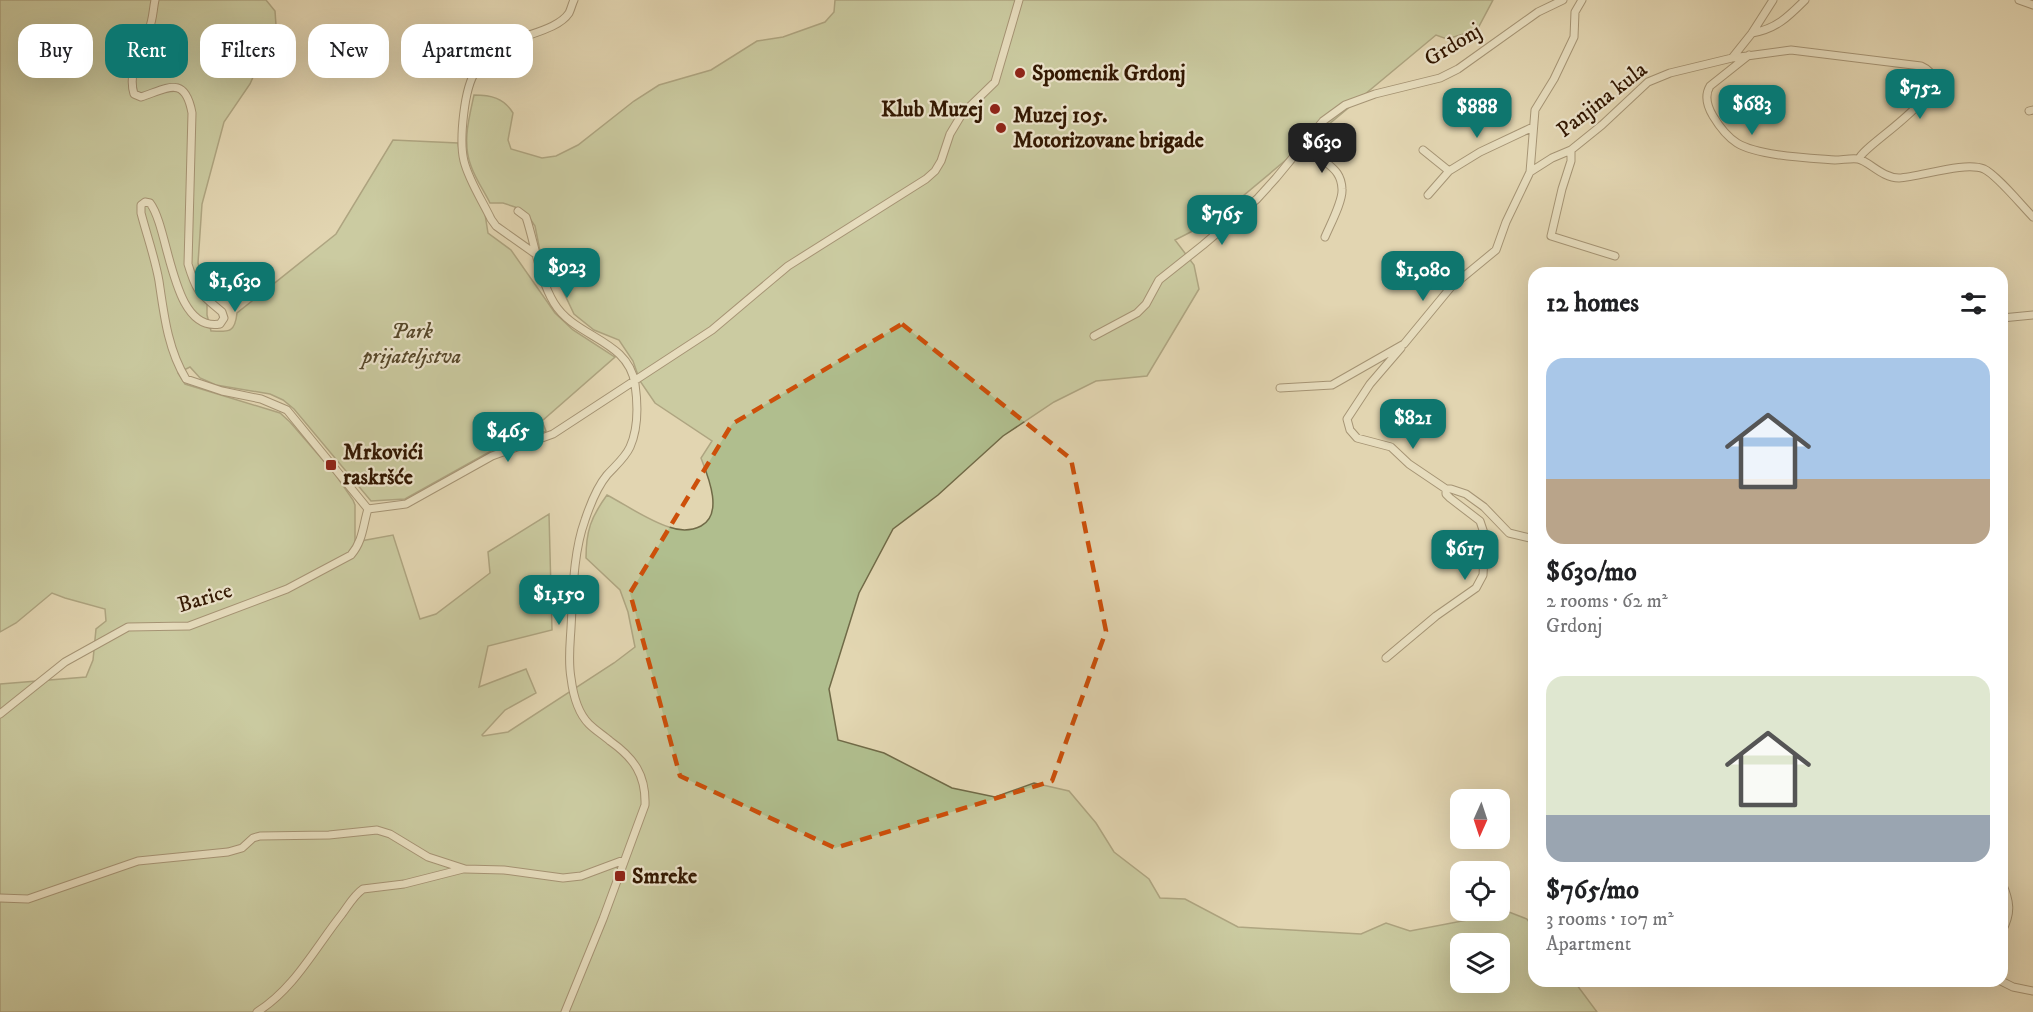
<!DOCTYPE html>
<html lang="en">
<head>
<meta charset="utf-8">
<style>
	:root { --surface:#fff; --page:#f6f6f6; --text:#202124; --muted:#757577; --accent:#0f766e }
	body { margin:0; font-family:"IM FELL DW Pica",serif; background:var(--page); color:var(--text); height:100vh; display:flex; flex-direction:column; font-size:22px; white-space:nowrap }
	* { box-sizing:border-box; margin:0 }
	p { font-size:20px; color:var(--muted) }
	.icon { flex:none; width:33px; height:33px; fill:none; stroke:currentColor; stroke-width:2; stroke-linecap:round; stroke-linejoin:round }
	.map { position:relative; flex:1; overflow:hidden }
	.side { position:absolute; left:1528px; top:267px; width:480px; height:720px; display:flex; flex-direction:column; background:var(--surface); border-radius:18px; box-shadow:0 6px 24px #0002 }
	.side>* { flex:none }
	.top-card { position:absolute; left:18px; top:24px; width:570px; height:54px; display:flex; gap:12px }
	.needle { width:39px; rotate:183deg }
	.fabs { position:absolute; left:1450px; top:789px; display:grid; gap:12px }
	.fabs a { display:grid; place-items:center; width:60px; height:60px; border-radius:12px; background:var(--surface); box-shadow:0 6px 24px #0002; font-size:30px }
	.price { position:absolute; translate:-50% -51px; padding:0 14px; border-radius:12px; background:var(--accent); color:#fff; font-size:20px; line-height:39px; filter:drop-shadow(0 2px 3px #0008) }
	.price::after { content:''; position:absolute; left:50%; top:36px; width:18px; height:14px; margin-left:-9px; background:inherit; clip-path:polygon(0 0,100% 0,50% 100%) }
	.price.active { background:#222; color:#fff }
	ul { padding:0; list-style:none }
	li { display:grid; align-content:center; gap:12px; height:318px; padding:0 18px }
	li span { display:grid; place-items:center; height:186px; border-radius:18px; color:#555 }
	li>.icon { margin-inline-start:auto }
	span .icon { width:108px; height:108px; fill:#fffc; stroke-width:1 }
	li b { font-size:26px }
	h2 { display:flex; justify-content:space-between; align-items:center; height:72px; padding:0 18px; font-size:26px }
	.chip { padding:0 21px; border-radius:18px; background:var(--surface); box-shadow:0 6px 24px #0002; font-size:21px; line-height:54px }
	.chip.active { background:var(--accent); color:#fff }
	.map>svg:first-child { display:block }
	.green { fill:#b0be8e; stroke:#706a47; stroke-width:1.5; fill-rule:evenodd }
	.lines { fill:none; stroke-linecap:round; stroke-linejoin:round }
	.street-casing { stroke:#5d462c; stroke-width:9 }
	.street { stroke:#ece4cc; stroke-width:7 }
	.marked { fill:none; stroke:#cd4f0a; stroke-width:4.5; stroke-dasharray:12 8; stroke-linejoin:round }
	.poi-dot { fill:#8f2418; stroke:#ece4cc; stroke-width:2 }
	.labels { text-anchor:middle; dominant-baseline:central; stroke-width:4.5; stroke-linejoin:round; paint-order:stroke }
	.street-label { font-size:22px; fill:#311600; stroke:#ece4cc }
	.poi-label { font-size:22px; font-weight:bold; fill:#311600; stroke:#ece4cc; text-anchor:start }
	.park-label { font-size:22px; font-style:italic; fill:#57482b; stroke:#ece4cc }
</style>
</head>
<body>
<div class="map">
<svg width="2033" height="1012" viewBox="0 0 2033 1012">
	<rect width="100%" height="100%" fill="#e2d6b1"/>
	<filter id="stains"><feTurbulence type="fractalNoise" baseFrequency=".00333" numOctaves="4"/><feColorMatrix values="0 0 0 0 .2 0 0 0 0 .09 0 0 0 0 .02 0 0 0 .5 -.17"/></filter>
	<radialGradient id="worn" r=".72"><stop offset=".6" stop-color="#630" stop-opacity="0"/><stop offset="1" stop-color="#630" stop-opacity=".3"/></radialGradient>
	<path class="green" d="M 0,0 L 266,0 L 275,11 L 276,25 L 250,84 L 224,122 L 202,204 L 198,263 L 202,280 L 207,293 L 207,315 L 211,331 C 229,332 235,333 237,313 L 336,234 L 393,140 L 458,143 L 461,162 L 484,208 L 488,233 L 511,250 L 555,313 L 573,330 L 615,357 L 542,421 L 546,431 L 491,451 L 405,499 L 371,501 L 294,409 L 283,400 L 270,394 L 216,385 L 200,378 L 190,367 L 178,373 L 185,384 L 280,413 L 290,422 L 335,474 L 353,500 L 355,505 L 355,542 L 393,535 L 420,619 L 436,614 L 490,573 L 488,552 L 549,514 L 552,630 L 488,646 L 479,687 L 526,669 L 536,693 L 505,710 L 482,735 L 483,736 L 508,732 L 614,663 L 635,647 L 628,612 L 620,590 L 586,558 C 586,531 591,517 607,495 C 626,505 649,521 669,527 C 680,531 691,531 701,526 C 724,514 708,476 701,458 L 712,441 L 655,403 L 640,381 L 633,361 L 619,340 L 594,330 L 574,314 L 553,270 L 541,256 L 535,226 L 527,214 L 515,207 L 503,203 L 490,203 C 484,191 475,178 471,166 C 462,143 469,118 474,95 C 491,95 504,98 513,113 L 508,140 L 511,149 L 542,158 L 556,156 L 578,145 L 634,101 L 659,85 L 711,70 L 757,41 L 783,37 L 825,22 L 834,12 L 835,0 L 1493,0 L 1477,30 L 1447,39 L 1436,35 L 1214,220 L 1175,240 L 1194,265 L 1199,289 L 1147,376 L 1096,381 L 1054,402 L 1003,436 L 938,495 L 893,529 L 859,593 L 829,689 L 838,740 L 884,753 L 952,788 L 995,797 L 1034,783 L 1069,791 L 1096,823 L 1114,852 L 1149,879 L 1160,898 L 1185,899 L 1238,927 L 1361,934 L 1386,923 L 1410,931 L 1509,912 L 1527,919 L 1534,929 L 1534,981 L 1574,981 L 1597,1012 L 0,1012 L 0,684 L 86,677 L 93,660 L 96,629 L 106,621 L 105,609 L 65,598 L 52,593 L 16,623 L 0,632 ZM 1461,944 L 1500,944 L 1500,982 L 1461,982 Z"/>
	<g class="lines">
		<g class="street-casing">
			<path id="street" d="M 155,0 C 153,9 153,20 149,29 C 142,50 127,71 134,94 L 141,97 C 168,88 185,75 192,113 L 188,264 C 197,294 200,293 222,312 L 224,318 L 220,324 C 171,333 170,229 150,203 L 145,202 L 141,205 L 141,213 C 147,236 155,258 159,281 C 164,315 168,350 186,379 L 222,391 L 261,399 L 287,410 L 368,509
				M 2019,0 L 2033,5
				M 1752,33 C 1776,29 1788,17 1805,0
				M 1749,55 L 1710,86 C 1704,96 1707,106 1713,116 C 1719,126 1726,136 1737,143 C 1758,156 1809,158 1835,160 C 1842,160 1851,158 1858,159 C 1869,161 1882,178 1899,178 C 1920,177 1965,161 1984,169 C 1997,175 2022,206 2033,217
				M 1732,58 L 1791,50 L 1921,66 C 1967,86 1863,144 1859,159
				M 2029,111 L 2033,110
				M 1322,123 C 1320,132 1316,142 1318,151 C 1321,165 1341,165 1342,189 C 1343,201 1330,225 1325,237
				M 1423,150 L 1449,171 L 1480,152 L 1533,127
				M 1571,150 L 1571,161 L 1562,189 L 1551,236 L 1615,256
				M 1530,172 L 1535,110 L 1554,79 L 1574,37 L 1575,12 L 1582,0
				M 1428,195 L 1449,171
				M 518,211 L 526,217 C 535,244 539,278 554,303 C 575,338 628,339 635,384 C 638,405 639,427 630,447 C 625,458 615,466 607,475 C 597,487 590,505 585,520 C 573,553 573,593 571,628 C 570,645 568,661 571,678 C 573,694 577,712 589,724 C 595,730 603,735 610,741 C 634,758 646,775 645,805 L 603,919 L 565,1012
				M 537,255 L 496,226 L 491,219 C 482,200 469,181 464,161 C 459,141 464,87 476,71 C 487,57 501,47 516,40 C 532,33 559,28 569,13 C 571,9 572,4 574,0
				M 2002,318 L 2033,315
				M 1094,336 L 1137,313 L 1146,304 L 1159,280 L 1203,245 L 1257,199 L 1276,178 L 1323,121 L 1345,105 L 1375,94 L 1440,78 L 1458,69 L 1538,12 L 1563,0
				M 1401,348 L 1370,384 L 1347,419 L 1350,430 L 1357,438 L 1391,447 L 1409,464 L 1446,489 L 1451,489 L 1466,494 L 1484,507 L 1509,533 L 1534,539
				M 1280,388 L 1332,385 L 1404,344 L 1451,287 L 1496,250 L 1506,222 L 1530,172 L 1552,158 L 1571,150 L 1602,125 L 1648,82 L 1670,73 L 1732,58 L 1752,33 L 1773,0
				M 368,509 L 406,504 L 492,456 L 553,434 L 712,330 L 788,266 L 926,179 L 935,171 L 941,161 L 950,134 L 962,114 L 995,82 L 1019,0
				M 1386,658 L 1436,616 L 1476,588 L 1483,575 L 1485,536 L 1480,521 L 1450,498 L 1446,494 L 1446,489
				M 0,714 L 65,662 L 128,627 L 189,626 L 287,589 L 351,555 C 363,541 363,525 368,509
				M 2002,883 C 2010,901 2012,913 2002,931
				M 0,898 L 28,899 L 138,861 L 228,852 L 242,848 L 253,838 L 260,836 L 329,835 L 377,830 L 390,834 L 428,857 L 465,869 L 504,870 L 563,878 L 581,876 L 624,860
				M 2001,981 L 2013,987 L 2033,991
				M 257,1012 C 294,989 315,948 342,914 C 348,906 354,895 363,889 L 404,884 L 463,869"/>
		</g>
		<use href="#street" class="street"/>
	</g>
	<path d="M0 0H2033V1012H0ZM 902,324 L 1071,459 L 1106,631 L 1052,781 L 835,848 L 680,776 L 630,593 L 732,424 Z" fill="#e2d6b1" fill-opacity=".55" fill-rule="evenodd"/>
	<path class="marked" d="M 902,324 L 1071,459 L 1106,631 L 1052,781 L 835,848 L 680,776 L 630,593 L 732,424 Z"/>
	<g class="poi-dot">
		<circle cx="1020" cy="73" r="6"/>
		<circle cx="995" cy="109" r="6"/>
		<circle cx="1001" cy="128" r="6"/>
		<rect x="325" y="459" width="12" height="12" rx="3"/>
		<rect x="614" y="870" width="12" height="12" rx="3"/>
	</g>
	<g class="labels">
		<g class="street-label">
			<text transform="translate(1453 45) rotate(-31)">Grdonj</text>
			<text transform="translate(1602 100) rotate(-38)">Panjina kula</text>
			<text transform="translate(205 598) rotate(-17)">Barice</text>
		</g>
		<g class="poi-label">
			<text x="1032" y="73">Spomenik Grdonj</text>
			<text x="983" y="109" text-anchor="end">Klub Muzej</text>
			<text x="1013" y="115">Muzej 105.<tspan x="1013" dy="25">Motorizovane brigade</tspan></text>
			<text x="343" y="452">Mrkovići<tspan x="343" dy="25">raskršće</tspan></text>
			<text x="632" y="876">Smreke</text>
		</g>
		<g class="park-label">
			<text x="412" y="331">Park<tspan x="412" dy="25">prijateljstva</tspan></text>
		</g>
	</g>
	<rect width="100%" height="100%" filter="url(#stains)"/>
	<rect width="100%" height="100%" fill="url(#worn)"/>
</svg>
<div class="fabs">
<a><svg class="needle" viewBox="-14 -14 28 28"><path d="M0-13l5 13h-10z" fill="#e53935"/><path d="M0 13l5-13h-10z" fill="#757577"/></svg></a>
<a><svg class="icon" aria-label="locate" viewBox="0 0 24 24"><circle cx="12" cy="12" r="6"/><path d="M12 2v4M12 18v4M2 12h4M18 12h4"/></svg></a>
<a><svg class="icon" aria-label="layers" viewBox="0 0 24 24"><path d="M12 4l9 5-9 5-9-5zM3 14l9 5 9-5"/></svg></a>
</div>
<b class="price" style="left:1920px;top:120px">$752</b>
<b class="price" style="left:1752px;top:136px">$683</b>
<b class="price" style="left:1477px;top:139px">$888</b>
<b class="price active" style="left:1322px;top:174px">$630</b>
<b class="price" style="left:1222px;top:246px">$765</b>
<b class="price" style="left:567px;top:299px">$923</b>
<b class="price" style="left:1423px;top:302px">$1,080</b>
<b class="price" style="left:235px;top:313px">$1,630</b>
<b class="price" style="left:1413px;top:450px">$821</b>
<b class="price" style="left:508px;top:463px">$465</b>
<b class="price" style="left:1465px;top:581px">$617</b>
<b class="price" style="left:559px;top:626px">$1,150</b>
<div class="top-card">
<a class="chip">Buy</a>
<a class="chip active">Rent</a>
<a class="chip">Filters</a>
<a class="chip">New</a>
<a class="chip">Apartment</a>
</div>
<section class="side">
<h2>12 homes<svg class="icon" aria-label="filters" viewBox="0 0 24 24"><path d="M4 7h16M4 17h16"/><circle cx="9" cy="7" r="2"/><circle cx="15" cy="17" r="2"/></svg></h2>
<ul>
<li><span style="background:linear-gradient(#a9c7e8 65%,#b9a48a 0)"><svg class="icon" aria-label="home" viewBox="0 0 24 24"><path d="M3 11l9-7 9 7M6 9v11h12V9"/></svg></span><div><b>$630/mo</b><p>2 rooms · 62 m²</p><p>Grdonj</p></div></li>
<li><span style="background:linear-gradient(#dfe7d0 75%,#9aa5b1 0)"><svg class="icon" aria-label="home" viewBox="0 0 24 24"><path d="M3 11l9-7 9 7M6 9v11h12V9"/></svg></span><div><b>$765/mo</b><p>3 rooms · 107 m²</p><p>Apartment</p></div></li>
</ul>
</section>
</div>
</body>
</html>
